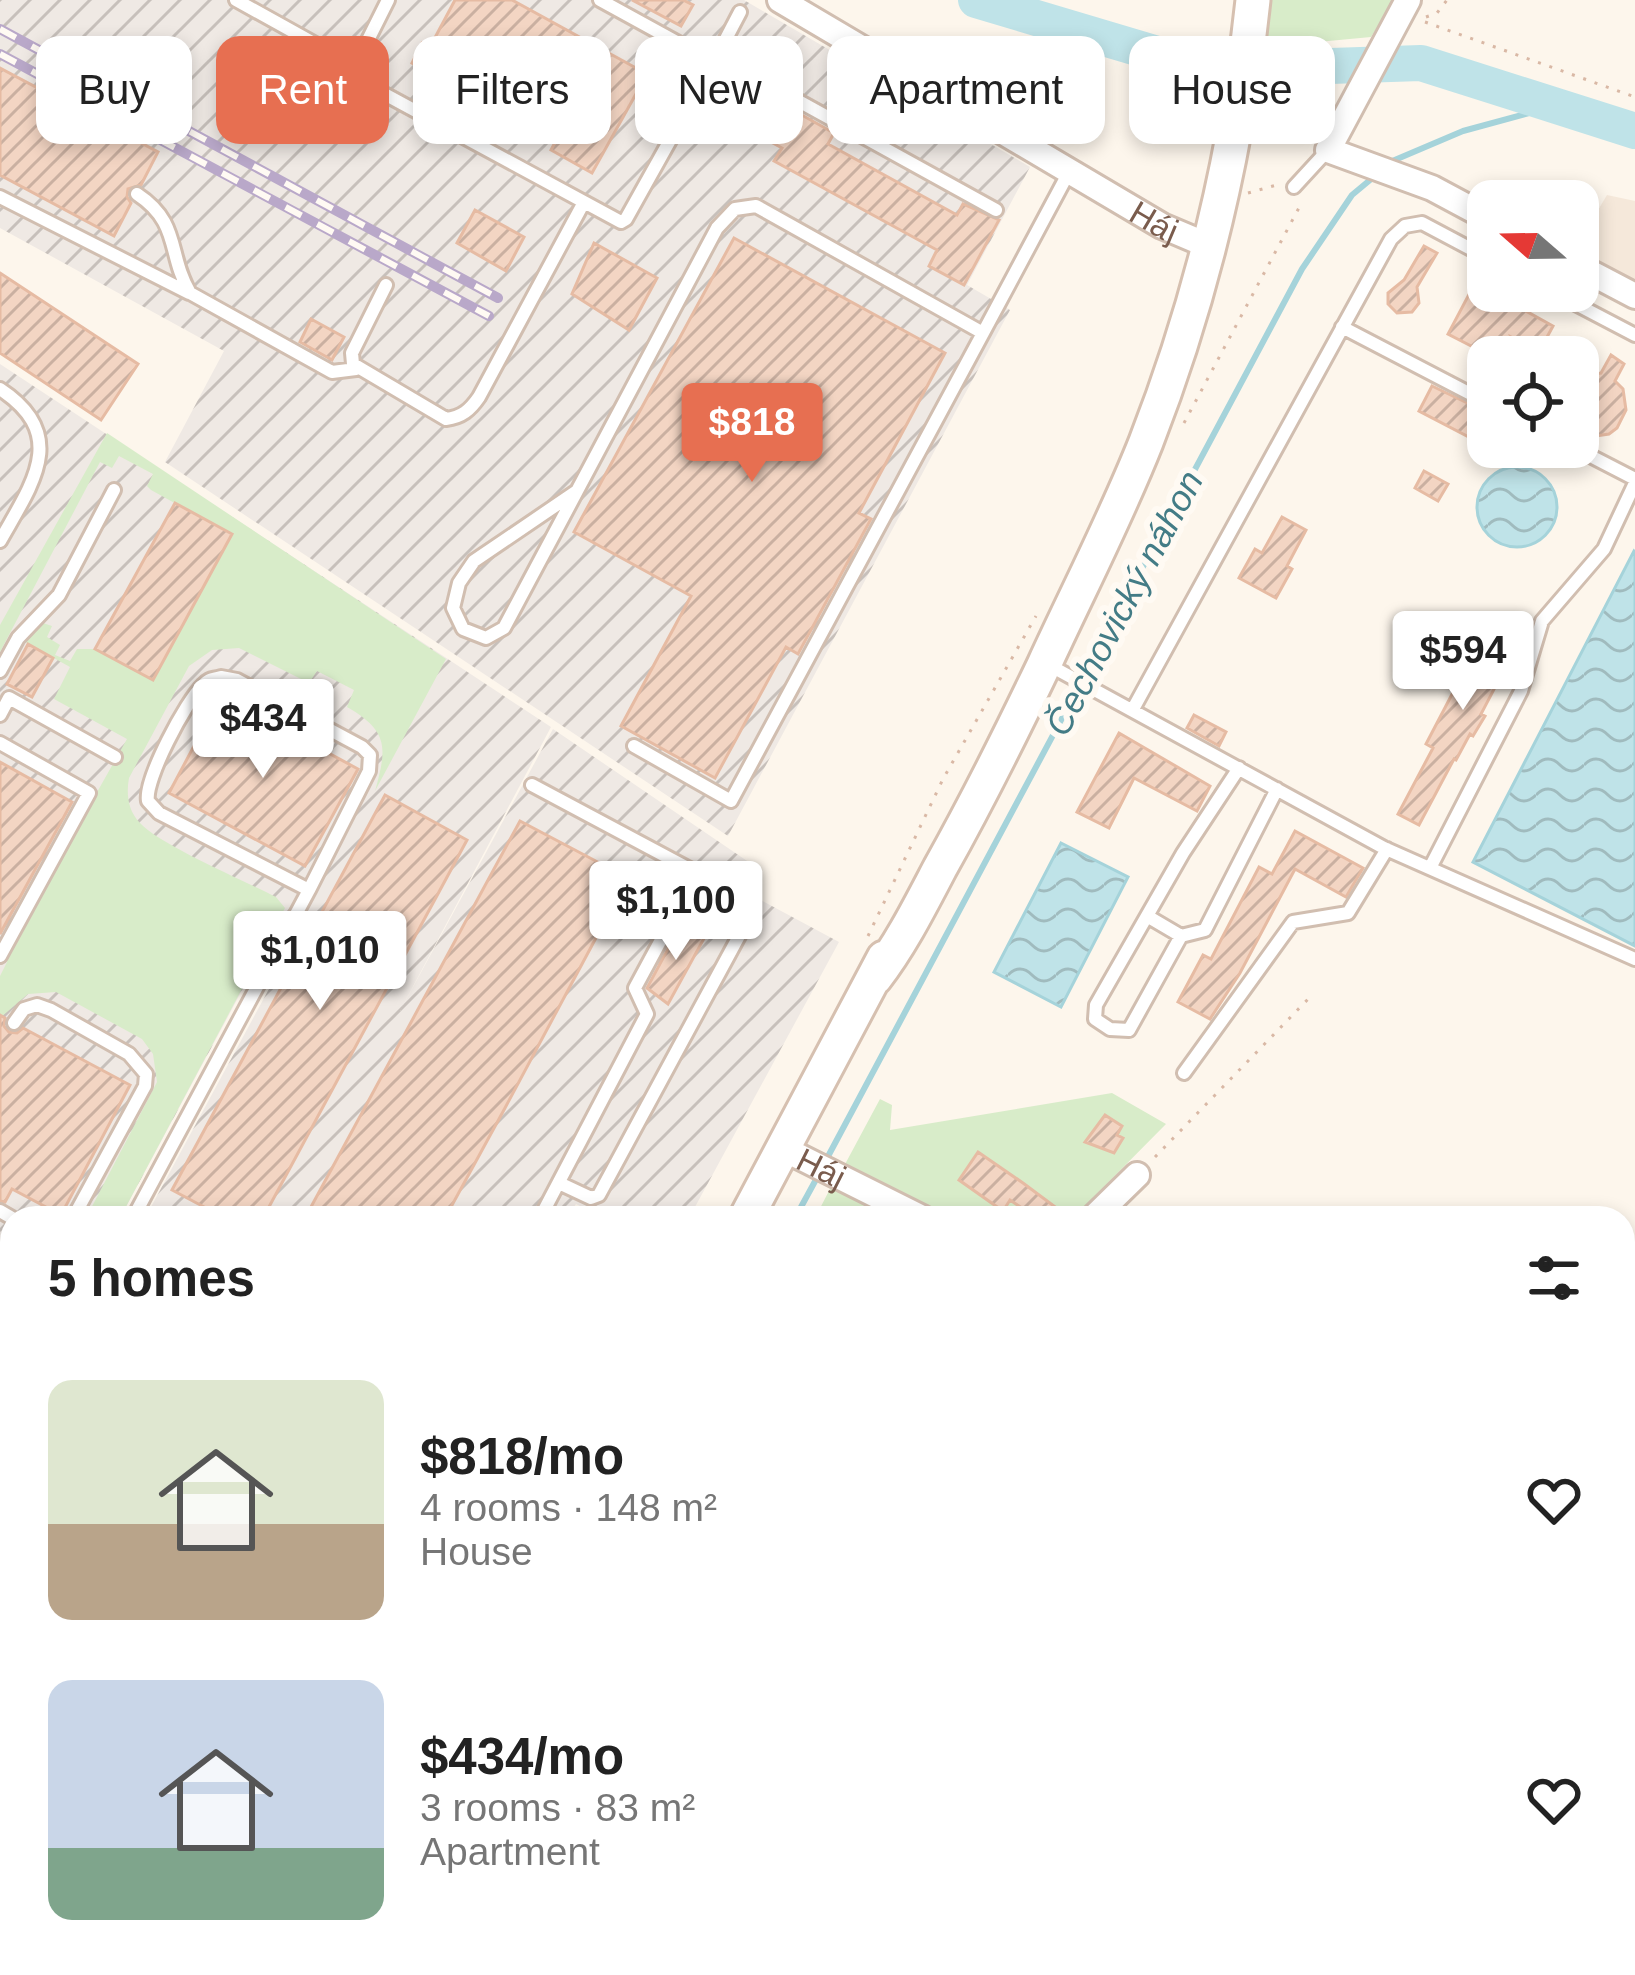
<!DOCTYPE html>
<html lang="en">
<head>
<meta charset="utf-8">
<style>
	:root { --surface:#fff; --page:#f2f2f2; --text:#222; --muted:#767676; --accent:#e76f51 }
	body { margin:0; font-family:Arial,sans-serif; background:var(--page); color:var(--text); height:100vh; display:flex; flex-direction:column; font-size:45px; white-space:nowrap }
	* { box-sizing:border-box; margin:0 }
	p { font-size:39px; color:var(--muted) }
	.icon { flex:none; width:66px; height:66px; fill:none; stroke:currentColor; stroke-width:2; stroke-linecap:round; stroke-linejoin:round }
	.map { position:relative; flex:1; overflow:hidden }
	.side { position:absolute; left:0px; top:1206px; width:1635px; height:771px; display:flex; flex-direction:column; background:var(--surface); border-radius:36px 36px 0 0; box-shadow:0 6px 18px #0003 }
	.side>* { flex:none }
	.top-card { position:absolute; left:36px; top:36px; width:1563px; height:108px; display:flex; gap:24px }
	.needle { width:78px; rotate:290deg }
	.tools { position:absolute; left:1467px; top:180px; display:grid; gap:24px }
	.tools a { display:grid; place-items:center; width:132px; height:132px; border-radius:24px; background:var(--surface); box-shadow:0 6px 18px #0003; font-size:60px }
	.price { position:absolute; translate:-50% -102px; padding:0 27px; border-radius:12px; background:#fff; color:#222; font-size:39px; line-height:78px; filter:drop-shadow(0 3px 6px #0008) }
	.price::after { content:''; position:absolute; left:50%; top:72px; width:36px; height:27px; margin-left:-18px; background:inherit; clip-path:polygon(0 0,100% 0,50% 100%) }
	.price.on { background:var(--accent); color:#fff }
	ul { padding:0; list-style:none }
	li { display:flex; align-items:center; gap:36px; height:300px; padding:0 48px }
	li span { display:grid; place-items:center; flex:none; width:336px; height:240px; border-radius:24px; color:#555 }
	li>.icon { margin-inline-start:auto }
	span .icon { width:144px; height:144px; fill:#fffc; stroke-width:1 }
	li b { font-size:51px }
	h2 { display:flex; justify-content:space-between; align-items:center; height:144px; padding:0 48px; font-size:51px }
	.chip { padding:0 42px; border-radius:24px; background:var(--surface); box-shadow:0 6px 18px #0003; font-size:42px; line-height:108px }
	.chip.on { background:var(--accent); color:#fff }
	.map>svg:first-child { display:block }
	.residential { fill:#f5e8da }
	.industrial { fill:url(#industrial-furrows) }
	.green { fill:#d8ecc9 }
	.water { fill:url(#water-waves); stroke:#a5d3da; stroke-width:3 }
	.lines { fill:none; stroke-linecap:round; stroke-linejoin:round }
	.stream { stroke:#a5d3da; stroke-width:6 }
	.river { stroke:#bfe3e8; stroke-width:36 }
	.building { fill:url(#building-hatch); stroke:#e6bba3; stroke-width:3 }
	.lane-casing { stroke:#d1beb0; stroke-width:18 }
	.street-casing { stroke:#d1beb0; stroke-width:30 }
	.secondary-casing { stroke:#d6c0b0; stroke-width:39 }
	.path { stroke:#d9b8a5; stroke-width:3; stroke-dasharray:3 9; stroke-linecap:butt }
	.lane { stroke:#fff; stroke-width:12 }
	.street { stroke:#fff; stroke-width:24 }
	.secondary { stroke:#fff; stroke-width:33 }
	.rail-casing { stroke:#b9a8c9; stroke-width:10 }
	.rail { stroke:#fffaf3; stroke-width:6; stroke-dasharray:18; stroke-linecap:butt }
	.labels { text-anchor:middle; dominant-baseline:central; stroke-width:12; stroke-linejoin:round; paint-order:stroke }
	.street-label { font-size:33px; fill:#7a5c4d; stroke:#fffaf3 }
	.water-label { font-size:36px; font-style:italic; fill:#437c86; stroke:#fffaf3 }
</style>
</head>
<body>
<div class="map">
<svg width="1635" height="1975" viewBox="0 0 1635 1975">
	<defs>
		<pattern id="industrial-furrows" width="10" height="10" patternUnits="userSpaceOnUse" patternTransform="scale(3)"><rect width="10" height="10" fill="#efe9e4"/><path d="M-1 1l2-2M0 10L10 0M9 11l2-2" fill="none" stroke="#c7c0bb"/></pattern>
		<pattern id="water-waves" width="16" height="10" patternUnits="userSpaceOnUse" patternTransform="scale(3)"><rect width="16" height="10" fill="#bfe3e8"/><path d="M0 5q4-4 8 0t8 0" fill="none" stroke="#a0bbbe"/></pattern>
		<pattern id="building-hatch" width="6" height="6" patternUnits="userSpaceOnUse" patternTransform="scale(3)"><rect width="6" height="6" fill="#f3d5c3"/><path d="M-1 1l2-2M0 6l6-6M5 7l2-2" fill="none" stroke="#cab0a1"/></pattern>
	</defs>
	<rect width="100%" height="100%" fill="#fdf6ec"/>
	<path class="residential" d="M 1607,195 L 1635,201 L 1635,284 L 1578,253 L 1578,244 Z"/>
	<path class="industrial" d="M 0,0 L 744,0 L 1030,167 L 967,285 L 1010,310 L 728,836 L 165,462 L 224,351 L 0,228 Z
		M 933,37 L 1097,72 L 1097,117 L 1069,142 L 1013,118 L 920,59 Z
		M 0,364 L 551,727 L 400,1011 L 553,729 L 756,867 L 744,891 L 839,942 L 689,1218 L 603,1218 L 576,1204 L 567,1218 L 145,1218 L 303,926 L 283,914 L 120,1218 L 12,1218 L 12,1272 L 0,1264 Z
		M 0,1370 L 12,1378 L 12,1965 L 22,1965 L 17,1975 L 0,1975 Z
		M 1635,1482 L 1635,1975 L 1112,1975 L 1123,1965 L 1623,1965 L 1623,1494 Z
		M 452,1965 L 850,1965 L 845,1975 L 447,1975 Z"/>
	<path class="green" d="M 1268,0 L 1395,0 L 1371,37 L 1264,47 Z
		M 107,433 L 446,659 L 375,791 C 387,748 389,731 347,707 L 354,690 L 317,671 L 309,683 L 239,648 L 212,650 L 189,666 L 129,778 C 126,794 128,811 140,823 C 160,845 245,881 276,897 L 285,908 L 120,1218 L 86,1218 L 157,1082 L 153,1054 L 142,1039 L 56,992 L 28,994 L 0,1018 L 0,976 L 7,962 L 3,959 L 127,739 L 54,699 L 70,667 L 25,642 L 43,623 L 52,626 L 47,637 L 60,645 L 55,655 L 70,661 L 77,649 L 95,649 L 153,679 L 231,534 L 151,490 L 147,486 L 153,474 L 119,456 L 112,468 L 100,462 L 0,652 L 0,625 Z
		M 1112,1093 L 1166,1124 L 1073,1218 L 946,1218 L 843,1168 L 880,1099 L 892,1105 L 890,1130 Z
		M 832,1185 L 899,1218 L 815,1218 Z
		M 1635,1483 L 1635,1574 L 1627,1577 L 1623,1572 L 1623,1494 Z"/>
	<path class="water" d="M1477 507a40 40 0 1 1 80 0a40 40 0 1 1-80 0Z
		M 1634,551 L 1635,552 L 1635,946 L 1473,862 Z
		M 1061,843 L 1128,877 L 1061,1007 L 994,972 Z"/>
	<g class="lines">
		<path class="stream" d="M 1390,162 L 1463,131 L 1559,105
			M 825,1162 L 1302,269 L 1352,195 L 1376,175
			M 795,1218 L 819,1174
			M 385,1975 L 390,1965"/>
		<path class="river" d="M 976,0 L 1211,70 L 1421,63 L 1635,131"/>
	</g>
	<path class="building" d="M 455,0 L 512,0 L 647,74 L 592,173 L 551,150 L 566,122 L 454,60 L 444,80 L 412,63 L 422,43 L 430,47 Z
		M 632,0 L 683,0 L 693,5 L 681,26 Z
		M 0,68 L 158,152 L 141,185 L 128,189 L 127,197 L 131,203 L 114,236 L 0,175 Z
		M 1013,80 L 1046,85 L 1042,109 L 1009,104 Z
		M 721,88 L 793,127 L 800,114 L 834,133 L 828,144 L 957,215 L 963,204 L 999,220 L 964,285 L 929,266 L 937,250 L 774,161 L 782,148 L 710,109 Z
		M 475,210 L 524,237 L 506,271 L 457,243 Z
		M 734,238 L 945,353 L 859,513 L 871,519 L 798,654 L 786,647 L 715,778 L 621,726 L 691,596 L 574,532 Z
		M 594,243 L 657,278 L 629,330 L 572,294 Z
		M 1424,246 L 1437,253 L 1417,287 L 1419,303 L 1412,312 L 1397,313 L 1388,304 L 1388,293 L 1404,280 Z
		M 0,273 L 138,364 L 101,420 L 0,353 Z
		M 1475,283 L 1553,326 L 1539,352 L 1511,337 L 1519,357 L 1488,357 L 1488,391 L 1473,383 L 1471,366 L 1475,348 L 1448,334 Z
		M 311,319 L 344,337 L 332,360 L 300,342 Z
		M 1611,355 L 1624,364 L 1615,381 L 1623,389 L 1626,410 L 1617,428 L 1609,434 L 1589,437 L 1578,433 L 1578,376 L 1601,373 Z
		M 1432,386 L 1488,413 L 1488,447 L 1419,411 Z
		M 1424,471 L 1448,484 L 1438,501 L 1415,488 Z
		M 175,503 L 232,534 L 153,680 L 95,649 Z
		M 1282,517 L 1306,530 L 1287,566 L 1292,569 L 1276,598 L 1239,578 L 1255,549 L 1262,553 Z
		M 1494,614 L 1525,630 L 1481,714 L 1485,716 L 1473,736 L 1470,734 L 1456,760 L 1454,759 L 1419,825 L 1398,814 L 1433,748 L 1426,744 Z
		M 28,644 L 53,658 L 32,697 L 7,684 Z
		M 221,695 L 358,769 L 305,866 L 169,793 Z
		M 1194,715 L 1226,732 L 1219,746 L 1187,728 Z
		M 1119,733 L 1210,786 L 1197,811 L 1134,778 L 1109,828 L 1077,812 Z
		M 0,762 L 72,802 L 0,934 Z
		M 385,795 L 467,840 L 263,1218 L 225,1218 L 172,1190 Z
		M 520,821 L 628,878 L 505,1108 L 445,1218 L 305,1218 Z
		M 1295,831 L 1363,868 L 1346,897 L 1295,869 L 1240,973 L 1210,1019 L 1178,1002 L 1203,955 L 1211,959 L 1259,867 L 1272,874 Z
		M 689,924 L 707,933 L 668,1004 L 647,988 L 677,932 L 683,935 Z
		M 0,1015 L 5,1018 L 4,1026 L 9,1032 L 17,1033 L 23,1028 L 130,1085 L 61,1215 L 12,1189 L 5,1202 L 0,1201 Z
		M 1105,1115 L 1122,1126 L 1117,1135 L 1123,1138 L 1114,1153 L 1085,1142 Z
		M 978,1152 L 1023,1183 L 1070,1218 L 1037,1218 L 1010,1200 L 1003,1211 L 959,1180 Z"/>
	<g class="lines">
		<g class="lane-casing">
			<path id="lane" d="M 236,0 L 355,66 L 377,90 L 621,222 L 626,219 L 717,56 L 996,210
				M 600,0 L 713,62
				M 717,56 L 740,12
				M 355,66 L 388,0
				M 849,129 L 886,63
				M 1294,187 L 1328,150
				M 137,194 C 181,223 167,254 190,293 L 332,372 L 356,369
				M 0,197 L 189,293
				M 386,285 L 352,353 L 353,364 L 446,419 C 462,417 470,410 479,397 L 584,202
				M 1551,291 L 1635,335
				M 1342,327 L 1488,403
				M 0,389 C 70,435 32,484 0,541
				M 1573,447 L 1635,479
				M 577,491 L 504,628 L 486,638 L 463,629 L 453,608 L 459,583 L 474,561 L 577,491 L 717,228 L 735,209 L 756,206 L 983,333 L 1069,172
				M 1047,664 L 1384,848 L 1635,959
				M 0,671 L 18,638 L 59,595 L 114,490
				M 221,677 L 237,680 L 362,747 L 370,755 L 369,771 L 309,890 L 159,813 L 148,801 C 144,780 186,701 203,685 C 210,678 211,680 221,677 Z
				M 1133,709 L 1391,239 L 1405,226 L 1422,223 L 1488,258
				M 0,715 L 9,698 L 115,757
				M 0,743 L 89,793 L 0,956
				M 634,746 L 731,801 L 983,333
				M 1239,768 L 1183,853 L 1096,1005 L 1095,1019 L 1110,1029 L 1129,1030 L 1181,936 L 1205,930 L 1277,789
				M 532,785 L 697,873 L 635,988 L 647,1014 L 540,1218
				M 1430,868 L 1521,691 L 1542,621 L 1604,549 L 1635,483
				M 1147,916 L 1181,936
				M 14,1023 L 24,1009 L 37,1005 L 51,1010 L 129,1054 L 146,1074 L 145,1086 L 73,1218
				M 1184,1073 L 1293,922 L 1348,913 L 1387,849
				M 559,1183 L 591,1198 L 599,1195 L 746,923 L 744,916 L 691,886
				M 0,1211 L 12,1218
				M 133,1218 L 309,890
				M 0,1569 L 12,1576
				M 1623,1599 L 1635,1588
				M 0,1872 L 12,1850
				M 749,1965 L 754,1975
				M 1471,1965 L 1481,1975
				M 462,1975 L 468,1965
				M 865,1975 L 871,1965"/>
		</g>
		<g class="street-casing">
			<g id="street">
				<path id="s1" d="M 780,0 L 1162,226 L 1207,245"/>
				<path d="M 1408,0 L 1328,150 L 1432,188 L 1488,218"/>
				<path d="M 1578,266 L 1635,296"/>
				<path id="s2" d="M 784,1149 L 922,1218"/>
				<path d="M 1093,1218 L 1137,1175"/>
				<path d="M 0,1310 L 12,1318"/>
				<path d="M 911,1965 L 926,1975"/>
				<path d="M 1070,1975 L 1081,1965"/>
			</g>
		</g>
		<g class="secondary-casing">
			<path id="secondary" d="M 875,978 C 901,944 920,906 940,868 C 977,802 1011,734 1044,665 C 1078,591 1116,518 1146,442 C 1201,301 1237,150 1253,0
				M 746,1218 L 884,958
				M 332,1975 L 337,1965"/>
		</g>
		<path class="path" d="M 1426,17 L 1437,13 L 1447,0
			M 1425,22 L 1635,97
			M 1248,193 L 1280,184
			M 1184,423 L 1301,204
			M 868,936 L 943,779 L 1036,616
			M 1155,1157 L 1312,995
			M 0,1343 L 12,1351
			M 1623,1441 L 1635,1428
			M 0,1705 L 12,1682
			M 297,1975 L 302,1965
			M 1040,1975 L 1049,1966"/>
		<use href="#lane" class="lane"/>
		<use href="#street" class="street"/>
		<use href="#secondary" class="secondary"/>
		<g class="rail-casing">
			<path id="rail" d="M 0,29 L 498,298
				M 0,54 L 489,316"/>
		</g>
		<use href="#rail" class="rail"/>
	</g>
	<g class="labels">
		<g class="street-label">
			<text stroke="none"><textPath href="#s1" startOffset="435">Háj</textPath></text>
			<text stroke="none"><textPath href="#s2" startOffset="42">Háj</textPath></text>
		</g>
		<g class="water-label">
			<text transform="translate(1124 603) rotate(-62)">Čechovický náhon</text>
		</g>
	</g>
</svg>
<div class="tools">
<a><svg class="needle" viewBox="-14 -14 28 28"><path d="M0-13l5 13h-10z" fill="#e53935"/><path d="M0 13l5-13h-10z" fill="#767676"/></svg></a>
<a><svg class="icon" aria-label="locate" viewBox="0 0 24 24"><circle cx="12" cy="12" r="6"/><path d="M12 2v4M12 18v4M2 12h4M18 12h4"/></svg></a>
</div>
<b class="price on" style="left:752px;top:485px">$818</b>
<b class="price" style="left:1463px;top:713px">$594</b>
<b class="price" style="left:263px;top:781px">$434</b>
<b class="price" style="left:676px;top:963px">$1,100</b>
<b class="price" style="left:320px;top:1013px">$1,010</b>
<div class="top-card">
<a class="chip">Buy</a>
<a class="chip on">Rent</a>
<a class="chip">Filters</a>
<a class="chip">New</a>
<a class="chip">Apartment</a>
<a class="chip">House</a>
</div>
<section class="side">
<h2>5 homes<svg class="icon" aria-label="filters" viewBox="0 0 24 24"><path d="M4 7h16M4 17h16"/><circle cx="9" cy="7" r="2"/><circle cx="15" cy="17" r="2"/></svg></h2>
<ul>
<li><span style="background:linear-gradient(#dfe7d0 60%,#b9a48a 0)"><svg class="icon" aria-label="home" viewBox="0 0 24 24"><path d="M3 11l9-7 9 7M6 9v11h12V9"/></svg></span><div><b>$818/mo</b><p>4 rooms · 148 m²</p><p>House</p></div><svg class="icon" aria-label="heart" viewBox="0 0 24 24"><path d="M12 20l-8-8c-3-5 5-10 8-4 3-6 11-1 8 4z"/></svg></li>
<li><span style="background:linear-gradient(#c9d6e8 70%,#7fa58c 0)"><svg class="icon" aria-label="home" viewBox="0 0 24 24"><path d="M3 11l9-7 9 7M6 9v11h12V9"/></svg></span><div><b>$434/mo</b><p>3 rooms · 83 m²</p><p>Apartment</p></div><svg class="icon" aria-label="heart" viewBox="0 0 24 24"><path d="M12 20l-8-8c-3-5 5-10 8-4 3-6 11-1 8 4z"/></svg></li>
</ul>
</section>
</div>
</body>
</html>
